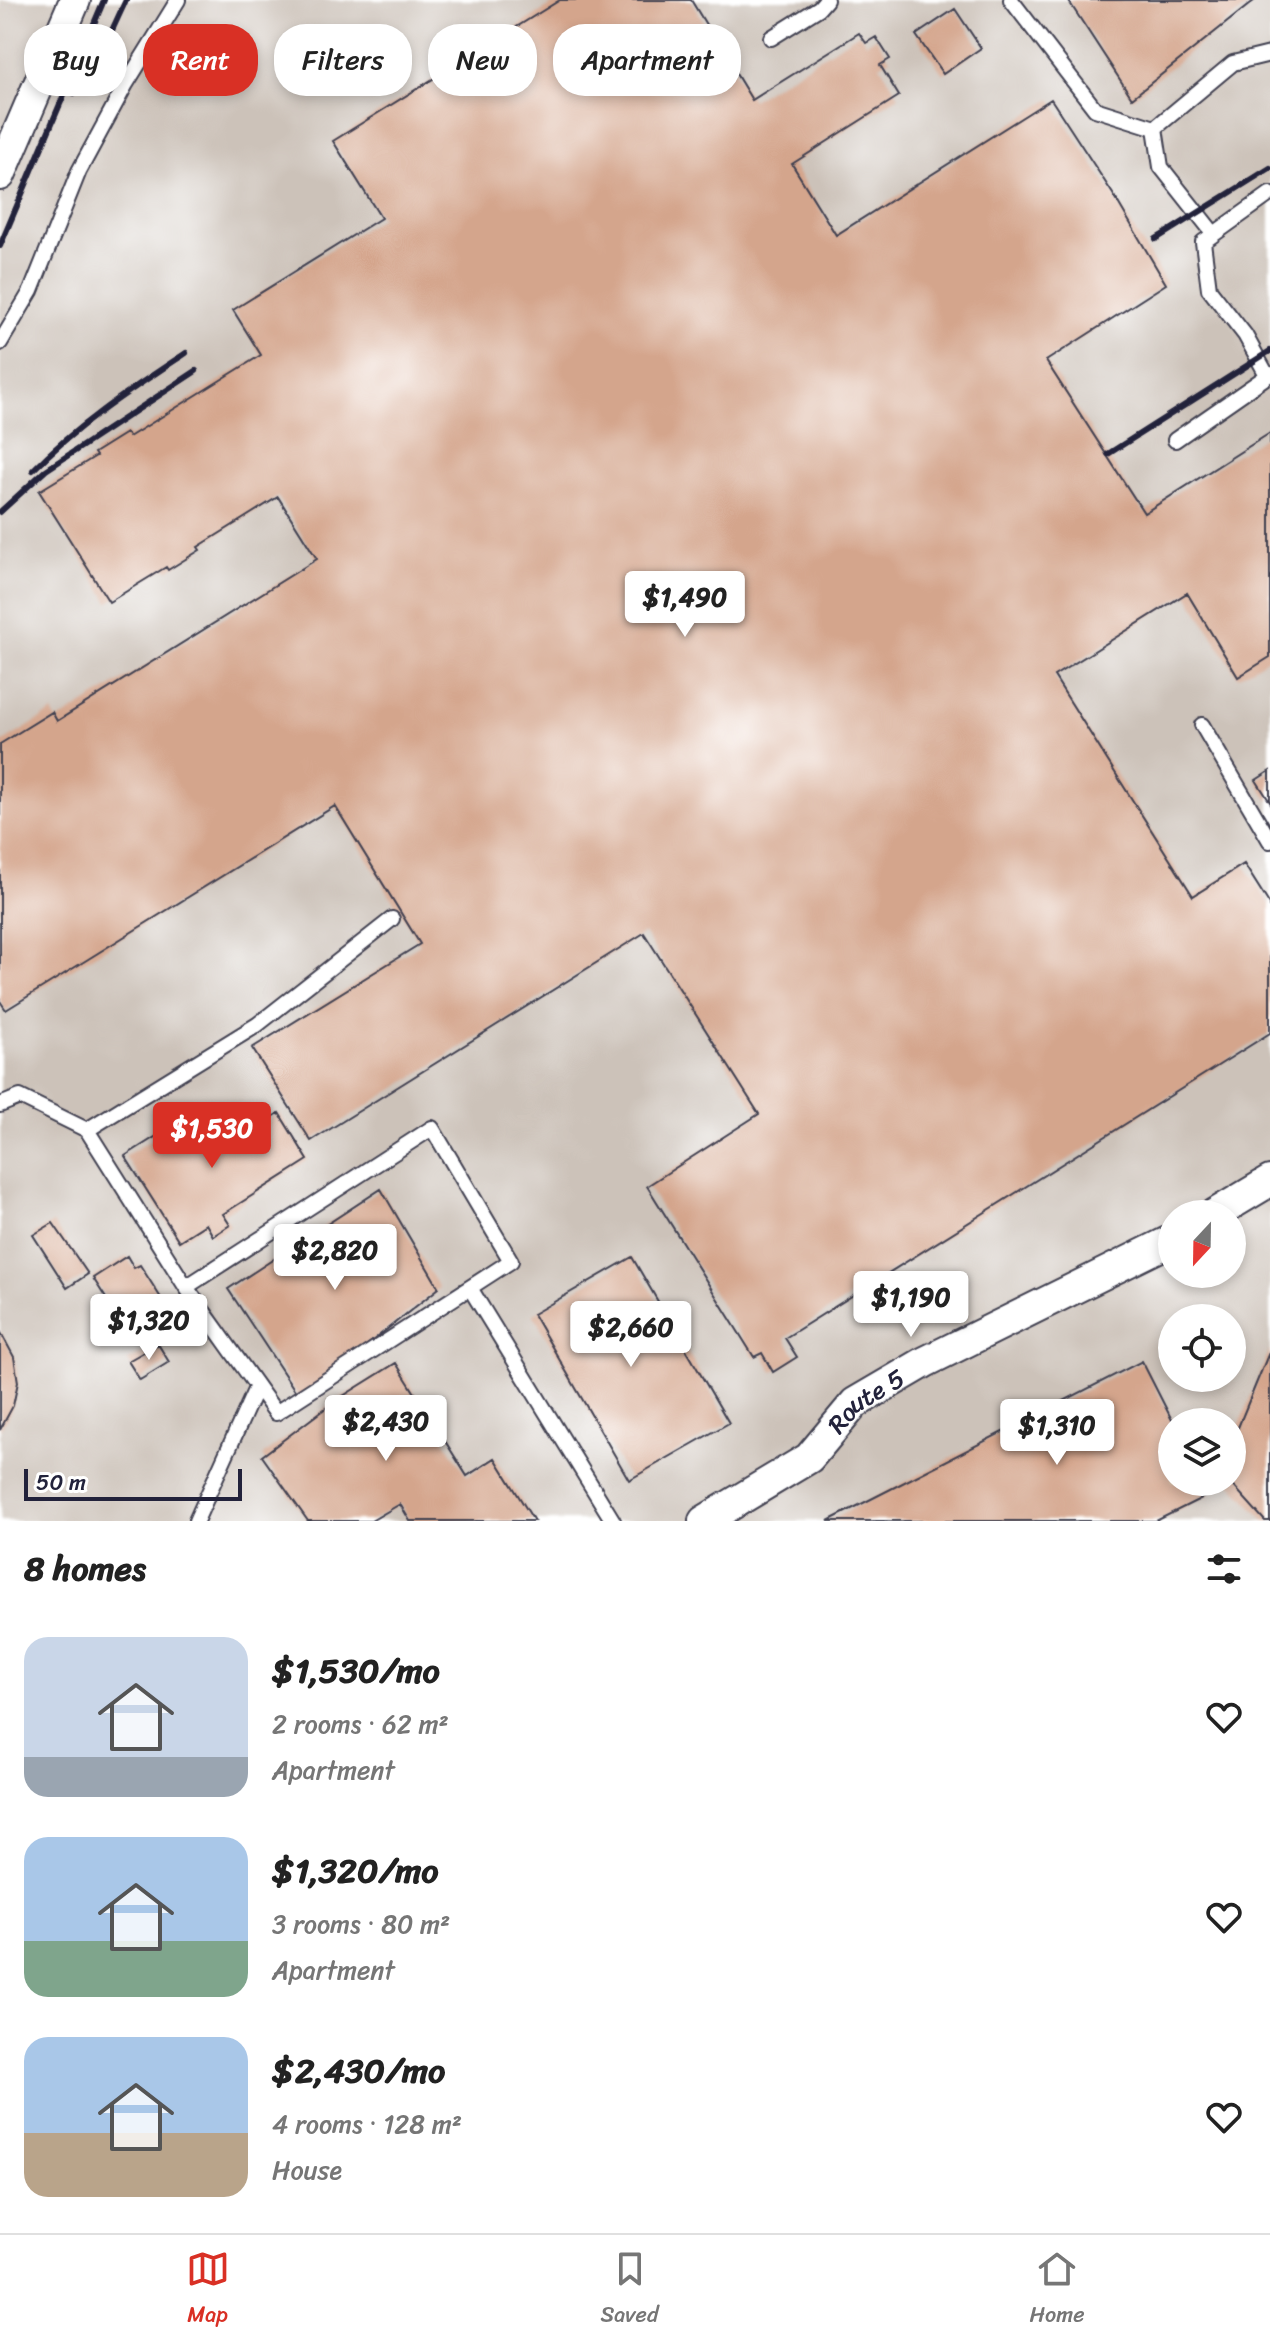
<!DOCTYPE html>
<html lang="en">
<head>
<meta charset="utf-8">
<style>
	:root { --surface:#fff; --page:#f6f6f6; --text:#222; --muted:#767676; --line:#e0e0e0; --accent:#d93025 }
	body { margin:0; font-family:Sriracha,sans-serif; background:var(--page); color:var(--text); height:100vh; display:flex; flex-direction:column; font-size:30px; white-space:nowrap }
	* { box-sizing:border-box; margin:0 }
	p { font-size:26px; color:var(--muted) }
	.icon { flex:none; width:44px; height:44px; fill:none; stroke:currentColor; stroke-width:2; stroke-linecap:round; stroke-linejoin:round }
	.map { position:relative; height:1521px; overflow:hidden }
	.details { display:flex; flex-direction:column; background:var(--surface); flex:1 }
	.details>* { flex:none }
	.banner { position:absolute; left:24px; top:24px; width:800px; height:72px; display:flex; gap:16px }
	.needle { width:52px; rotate:202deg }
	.controls { position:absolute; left:1158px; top:1200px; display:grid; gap:16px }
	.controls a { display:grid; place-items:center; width:88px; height:88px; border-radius:50%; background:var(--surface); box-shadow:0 4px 12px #0003; font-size:40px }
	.scale { position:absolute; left:24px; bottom:20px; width:218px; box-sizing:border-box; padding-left:8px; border:4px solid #22223b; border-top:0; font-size:22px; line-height:28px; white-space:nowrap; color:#22223b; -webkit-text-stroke:6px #fff; paint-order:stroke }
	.price { position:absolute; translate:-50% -68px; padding:0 18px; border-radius:8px; background:#fff; color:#222; font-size:26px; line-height:52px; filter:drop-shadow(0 2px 4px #0008) }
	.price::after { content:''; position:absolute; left:50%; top:48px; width:24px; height:18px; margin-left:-12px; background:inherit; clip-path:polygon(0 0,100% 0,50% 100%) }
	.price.current { background:var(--accent); color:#fff }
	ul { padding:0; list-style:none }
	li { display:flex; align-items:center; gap:24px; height:200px; padding:0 24px }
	li span { display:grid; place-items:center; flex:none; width:224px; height:160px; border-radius:24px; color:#555 }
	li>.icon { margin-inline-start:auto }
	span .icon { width:96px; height:96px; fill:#fffc; stroke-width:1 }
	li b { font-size:34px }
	h2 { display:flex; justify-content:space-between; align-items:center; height:96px; padding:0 24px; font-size:34px }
	.tag { padding:0 28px; border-radius:32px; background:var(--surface); box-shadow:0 4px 12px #0003; font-size:28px; line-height:72px }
	.tag.current { background:var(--accent); color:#fff }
	.menu { display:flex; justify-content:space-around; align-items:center; height:112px; border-top:2px solid var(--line); background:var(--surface); font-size:22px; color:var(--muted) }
	.menu a { display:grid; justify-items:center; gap:4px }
	.menu .current { color:var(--accent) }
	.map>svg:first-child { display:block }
	.industrial { fill:#ccc2b9; fill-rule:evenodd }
	.building { fill:#d4a58c }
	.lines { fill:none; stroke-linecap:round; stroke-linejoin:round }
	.service-casing { stroke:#403f50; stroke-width:18 }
	.minor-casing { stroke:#403f50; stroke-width:34 }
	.service { stroke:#fff; stroke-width:14 }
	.minor { stroke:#fff; stroke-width:30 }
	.rail { stroke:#22223b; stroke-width:6 }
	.labels { text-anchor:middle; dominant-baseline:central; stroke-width:6; stroke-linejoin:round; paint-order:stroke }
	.street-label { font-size:26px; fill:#22223b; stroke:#fff }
</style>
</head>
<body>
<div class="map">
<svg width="1270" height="1521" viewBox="0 0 1270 1521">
	<rect width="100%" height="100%" fill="#fff"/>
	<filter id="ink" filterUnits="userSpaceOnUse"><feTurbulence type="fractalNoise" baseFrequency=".0125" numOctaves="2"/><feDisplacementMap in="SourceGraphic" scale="16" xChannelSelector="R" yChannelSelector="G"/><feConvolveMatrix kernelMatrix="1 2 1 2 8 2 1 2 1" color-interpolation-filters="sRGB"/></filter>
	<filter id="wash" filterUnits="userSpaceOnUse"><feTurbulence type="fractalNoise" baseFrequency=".006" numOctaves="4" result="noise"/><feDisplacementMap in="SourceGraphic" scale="32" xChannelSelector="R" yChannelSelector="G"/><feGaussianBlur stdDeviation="1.8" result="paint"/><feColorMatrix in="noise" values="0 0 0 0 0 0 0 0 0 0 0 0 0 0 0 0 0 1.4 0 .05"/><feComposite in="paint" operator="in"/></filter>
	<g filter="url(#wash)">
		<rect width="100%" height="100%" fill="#ebe5c6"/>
		<path class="industrial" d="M 0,0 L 1270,0 L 1270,1521 L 0,1521 ZM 1172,1214 L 1232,1214 L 1232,1274 L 1172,1274 ZM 1172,1318 L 1232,1318 L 1232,1378 L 1172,1378 ZM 1172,1422 L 1232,1422 L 1232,1482 L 1172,1482 Z"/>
		<g id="blocks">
			<path class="building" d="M 560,0 L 691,0 L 752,100 L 859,33 L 866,43 L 876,37 L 890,59 L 880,65 L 899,96 L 792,164 L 836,235 L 1051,99 L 1113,194 L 1166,284 L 1046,361 L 1144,513 L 1270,433 L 1270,657 L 1238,677 L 1187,593 L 1054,676 L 1193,896 L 1244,864 L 1270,905 L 1270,1033 L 785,1338 L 797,1357 L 773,1372 L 762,1353 L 754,1357 L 647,1186 L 759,1114 L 644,933 L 311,1141 L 252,1048 L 420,944 L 335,806 L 6,1010 L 0,1001 L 0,744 L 52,712 L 57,721 L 317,559 L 278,497 L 198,547 L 200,550 L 168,570 L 166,567 L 109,602 L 39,491 L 96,456 L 94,453 L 126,433 L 129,437 L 261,355 L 233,310 L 381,218 L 333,141 Z
				M 1068,0 L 1255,0 L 1132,98 Z
				M 955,9 L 981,48 L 943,74 L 916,35 Z
				M 1270,771 L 1270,802 L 1256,780 Z
				M 198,1110 L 222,1149 L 279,1113 L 308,1160 L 223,1214 L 230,1225 L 213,1236 L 206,1224 L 179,1241 L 125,1156 Z
				M 381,1189 L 439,1288 L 300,1398 L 228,1289 Z
				M 53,1223 L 88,1274 L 67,1288 L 33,1235 Z
				M 127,1256 L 134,1268 L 140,1265 L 182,1331 L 168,1340 L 160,1326 L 134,1342 L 93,1278 Z
				M 632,1257 L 729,1423 L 629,1480 L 533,1314 Z
				M 0,1331 L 14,1357 L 18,1382 L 13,1406 L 0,1430 Z
				M 158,1344 L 169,1362 L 140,1380 L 128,1361 Z
				M 1270,1350 L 1270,1521 L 1265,1521 L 1230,1482 L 1232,1482 L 1232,1442 Z
				M 1142,1361 L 1173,1422 L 1172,1482 L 1204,1482 L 1210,1494 L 1156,1521 L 828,1521 Z
				M 396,1363 L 467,1476 L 495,1458 L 534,1521 L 410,1521 L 400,1504 L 371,1521 L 308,1521 L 262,1456 L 335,1401 Z"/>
		</g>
	</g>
	<g filter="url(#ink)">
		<use href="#blocks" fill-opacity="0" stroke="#403f50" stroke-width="2"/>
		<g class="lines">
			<g class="service-casing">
				<path id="service" d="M 1011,0 L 1095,109 L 1155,128
					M 771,38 L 819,8 L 826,0
					M 1214,234 L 1161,167 L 1155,128 L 1233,63 L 1270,54
					M 0,343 L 31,291 L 79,171 L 126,84 L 178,0
					M 1267,375 L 1245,335 L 1209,289 L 1203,242 L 1270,194
					M 1175,440 L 1270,374
					M 1202,725 L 1270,841
					M 0,1105 L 20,1097 L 87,1130 L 186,1287 L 276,1413 L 511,1261 L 432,1128 L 186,1287
					M 87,1130 L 257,1025 L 392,919
					M 470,1288 L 613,1521
					M 196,1521 L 256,1388"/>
			</g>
			<g class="minor-casing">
				<g id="minor">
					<path d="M 0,175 L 75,0"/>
					<path d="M 1215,1214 L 1270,1181"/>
					<path id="s1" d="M 704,1521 L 809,1458 L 855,1403 L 925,1362 L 1172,1240"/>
				</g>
			</g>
			<use href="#service" class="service"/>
			<use href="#minor" class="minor"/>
			<path class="rail" d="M 74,93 L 108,39 L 126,0
				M 1156,239 L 1270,168
				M 0,246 L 104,0
				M 1108,454 L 1270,351
				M 33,470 C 79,423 132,389 186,353
				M 0,512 L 46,470 L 196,371"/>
		</g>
	</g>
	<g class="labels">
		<g class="street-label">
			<text stroke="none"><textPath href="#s1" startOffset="204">Route 5</textPath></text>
		</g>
	</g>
</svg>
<div class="controls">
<a><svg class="needle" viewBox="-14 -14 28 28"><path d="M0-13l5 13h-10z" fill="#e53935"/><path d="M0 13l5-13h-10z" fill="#767676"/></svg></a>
<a><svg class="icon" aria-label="locate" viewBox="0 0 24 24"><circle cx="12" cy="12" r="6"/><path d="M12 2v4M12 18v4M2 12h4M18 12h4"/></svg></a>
<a><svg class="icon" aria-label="layers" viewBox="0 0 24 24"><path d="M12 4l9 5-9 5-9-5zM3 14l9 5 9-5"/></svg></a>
</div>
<div class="scale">50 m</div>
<b class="price" style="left:685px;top:639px">$1,490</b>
<b class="price current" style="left:212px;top:1170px">$1,530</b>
<b class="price" style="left:335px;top:1292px">$2,820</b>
<b class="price" style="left:911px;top:1339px">$1,190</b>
<b class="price" style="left:149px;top:1362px">$1,320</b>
<b class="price" style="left:631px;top:1369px">$2,660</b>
<b class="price" style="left:386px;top:1463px">$2,430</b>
<b class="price" style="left:1057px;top:1467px">$1,310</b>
<div class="banner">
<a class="tag">Buy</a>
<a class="tag current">Rent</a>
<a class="tag">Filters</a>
<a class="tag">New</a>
<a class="tag">Apartment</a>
</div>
</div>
<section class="details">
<h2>8 homes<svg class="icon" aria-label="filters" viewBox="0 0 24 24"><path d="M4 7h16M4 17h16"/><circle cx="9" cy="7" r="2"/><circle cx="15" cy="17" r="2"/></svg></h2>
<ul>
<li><span style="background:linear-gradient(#c9d6e8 75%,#9aa5b1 0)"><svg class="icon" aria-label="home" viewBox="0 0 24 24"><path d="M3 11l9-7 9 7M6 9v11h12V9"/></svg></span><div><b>$1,530/mo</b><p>2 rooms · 62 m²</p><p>Apartment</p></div><svg class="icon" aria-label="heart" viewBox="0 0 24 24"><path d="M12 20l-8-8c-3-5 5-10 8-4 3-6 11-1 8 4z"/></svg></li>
<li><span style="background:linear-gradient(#a9c7e8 65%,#7fa58c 0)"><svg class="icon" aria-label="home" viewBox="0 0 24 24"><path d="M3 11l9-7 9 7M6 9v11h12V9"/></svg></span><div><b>$1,320/mo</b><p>3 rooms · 80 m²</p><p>Apartment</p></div><svg class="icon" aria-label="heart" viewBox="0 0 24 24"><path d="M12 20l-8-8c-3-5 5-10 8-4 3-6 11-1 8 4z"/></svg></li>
<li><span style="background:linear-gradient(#a9c7e8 60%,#b9a48a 0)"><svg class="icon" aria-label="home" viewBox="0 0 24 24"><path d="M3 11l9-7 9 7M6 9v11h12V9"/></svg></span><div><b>$2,430/mo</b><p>4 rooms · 128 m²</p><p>House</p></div><svg class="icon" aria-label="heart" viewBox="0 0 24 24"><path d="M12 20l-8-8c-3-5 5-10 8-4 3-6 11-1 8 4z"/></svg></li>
</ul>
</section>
<nav class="menu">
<a class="current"><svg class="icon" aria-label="map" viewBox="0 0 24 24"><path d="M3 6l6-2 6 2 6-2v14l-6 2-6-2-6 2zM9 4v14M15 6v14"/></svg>Map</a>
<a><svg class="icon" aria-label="saved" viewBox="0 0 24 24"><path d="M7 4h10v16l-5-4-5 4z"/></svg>Saved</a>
<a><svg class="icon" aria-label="home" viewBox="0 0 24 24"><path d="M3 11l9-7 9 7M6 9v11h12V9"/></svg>Home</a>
</nav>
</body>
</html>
